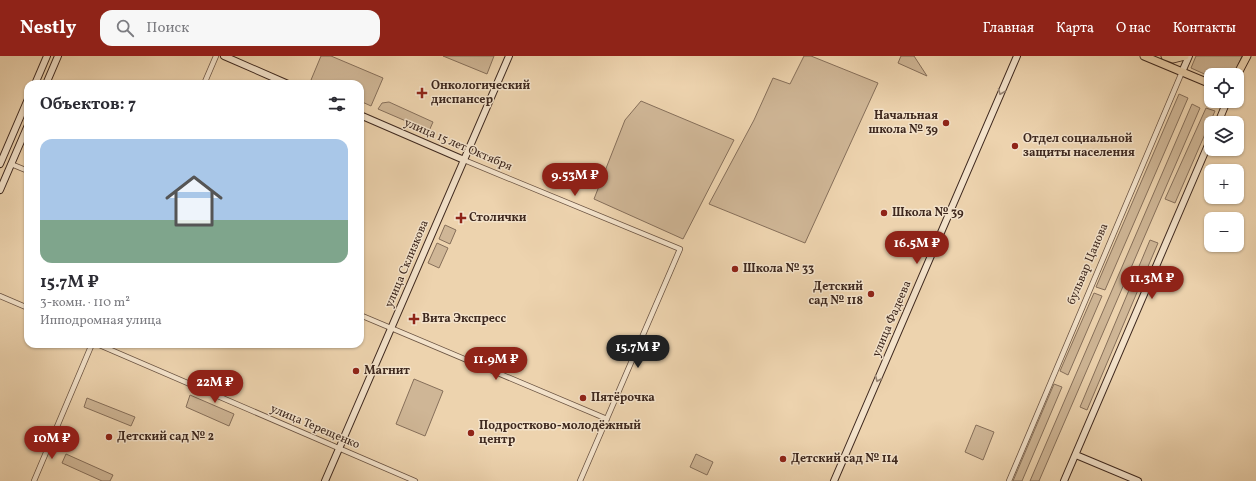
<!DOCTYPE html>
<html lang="ru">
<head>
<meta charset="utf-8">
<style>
	:root { --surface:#fff; --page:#f7f7f7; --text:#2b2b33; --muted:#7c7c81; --line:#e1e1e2; --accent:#8f2418 }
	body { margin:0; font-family:Vollkorn,serif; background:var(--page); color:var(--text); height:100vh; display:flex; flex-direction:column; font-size:15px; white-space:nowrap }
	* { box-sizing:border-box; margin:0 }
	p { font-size:13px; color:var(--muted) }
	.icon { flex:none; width:22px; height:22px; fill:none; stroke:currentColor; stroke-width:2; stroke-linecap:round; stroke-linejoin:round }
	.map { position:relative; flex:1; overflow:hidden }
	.drawer { position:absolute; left:24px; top:24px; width:340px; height:268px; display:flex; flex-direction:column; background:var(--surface); border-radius:12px; box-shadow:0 1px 3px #0004 }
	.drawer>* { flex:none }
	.fabs { position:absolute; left:1204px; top:12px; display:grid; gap:8px }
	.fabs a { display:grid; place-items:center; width:40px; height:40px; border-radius:8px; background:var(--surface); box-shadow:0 1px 3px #0004; font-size:20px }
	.price { position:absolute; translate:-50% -34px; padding:0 9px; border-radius:14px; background:var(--accent); color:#fff; font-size:13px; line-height:26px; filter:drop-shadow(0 1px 2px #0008) }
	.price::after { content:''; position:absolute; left:50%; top:24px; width:12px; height:9px; margin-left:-6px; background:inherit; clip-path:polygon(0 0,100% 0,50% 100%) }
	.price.on { background:#222; color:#fff }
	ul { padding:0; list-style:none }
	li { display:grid; align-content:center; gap:8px; height:212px; padding:0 16px }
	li+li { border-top:1px solid var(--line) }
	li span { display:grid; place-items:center; height:124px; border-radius:12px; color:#555 }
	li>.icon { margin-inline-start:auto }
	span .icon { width:72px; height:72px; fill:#fffc; stroke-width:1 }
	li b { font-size:17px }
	h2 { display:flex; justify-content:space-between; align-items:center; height:48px; padding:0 16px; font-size:17px }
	header { display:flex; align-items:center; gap:24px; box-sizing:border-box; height:56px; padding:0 20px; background:var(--accent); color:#fff }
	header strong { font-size:19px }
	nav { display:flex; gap:22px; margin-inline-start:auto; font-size:14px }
	.search { width:280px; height:36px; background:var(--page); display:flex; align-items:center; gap:10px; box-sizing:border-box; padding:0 14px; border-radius:12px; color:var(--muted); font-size:15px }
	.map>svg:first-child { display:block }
	.green { fill:#cfb696; stroke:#866f5a }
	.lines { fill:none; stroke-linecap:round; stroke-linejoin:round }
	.street-casing { stroke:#6a5342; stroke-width:6 }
	.secondary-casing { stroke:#3e281e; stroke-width:8 }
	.primary-casing { stroke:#3e281e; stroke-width:9 }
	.street { stroke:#f3e2ca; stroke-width:4.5 }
	.secondary { stroke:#f3e2ca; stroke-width:6 }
	.primary { stroke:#edd3ae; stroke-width:7 }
	.oneway { stroke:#988574 }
	.poi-dot { fill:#8f2418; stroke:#f3e2ca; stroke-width:1.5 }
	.labels { text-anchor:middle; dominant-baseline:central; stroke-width:3; stroke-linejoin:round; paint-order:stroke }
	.poi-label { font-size:12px; font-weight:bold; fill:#3e281e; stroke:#f3e2ca; text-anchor:start }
	.street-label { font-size:12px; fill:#3e281e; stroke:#f3e2ca }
</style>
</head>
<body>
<header>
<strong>Nestly</strong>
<div class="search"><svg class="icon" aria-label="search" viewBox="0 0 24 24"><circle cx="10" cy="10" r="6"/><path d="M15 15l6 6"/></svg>Поиск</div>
<nav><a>Главная</a><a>Карта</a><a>О нас</a><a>Контакты</a></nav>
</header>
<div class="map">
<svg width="1256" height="425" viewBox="0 0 1256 425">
	<rect width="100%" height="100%" fill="#edd3ae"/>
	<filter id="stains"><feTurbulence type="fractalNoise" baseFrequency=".005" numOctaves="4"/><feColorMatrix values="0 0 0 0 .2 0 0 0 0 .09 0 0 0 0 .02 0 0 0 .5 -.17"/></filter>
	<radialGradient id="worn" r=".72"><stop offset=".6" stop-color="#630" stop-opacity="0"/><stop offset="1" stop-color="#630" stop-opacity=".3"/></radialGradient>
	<path class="green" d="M 321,0 L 331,0 L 383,22 L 371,50 L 360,45 L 360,28 L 320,28 L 311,24 Z
		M 443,0 L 494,0 L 487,18 Z
		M 804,0 L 811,0 L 878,27 L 805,187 L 709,148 L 754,64 L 773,22 L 790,28 Z
		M 901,0 L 914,0 L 927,20 L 898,7 Z
		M 1196,0 L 1242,0 L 1235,16 L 1231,19 L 1211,19 L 1211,21 L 1191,12 Z
		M 1179,38 L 1188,42 L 1105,234 L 1096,231 Z
		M 641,45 L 734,84 L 683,183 L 594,143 L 625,64 Z
		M 389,46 L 433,66 L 429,75 L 378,53 L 382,47 Z
		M 1192,48 L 1200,52 L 1039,425 L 1030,425 Z
		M 1206,52 L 1215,55 L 1175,147 L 1165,143 Z
		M 556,108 L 573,115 L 566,132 L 549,125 Z
		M 445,169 L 456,174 L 450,188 L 439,183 Z
		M 1150,184 L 1158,187 L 1087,354 L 1080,351 Z
		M 437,187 L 448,192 L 439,212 L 428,207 Z
		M 1094,237 L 1102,240 L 1068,319 L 1060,315 Z
		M 414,323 L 443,335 L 425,380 L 396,368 Z
		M 1054,328 L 1062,331 L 1022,425 L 1013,425 Z
		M 190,339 L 234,358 L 229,370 L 186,351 Z
		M 87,342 L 135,361 L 131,370 L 84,351 Z
		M 976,369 L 994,376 L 983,404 L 965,396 Z
		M 66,398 L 113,419 L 110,425 L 102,425 L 62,407 Z
		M 696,398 L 713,406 L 707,419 L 690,411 Z"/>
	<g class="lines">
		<g class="street-casing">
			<path id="street" d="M 204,28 L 216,0
				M 464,104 L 680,193 L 580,425
				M 11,108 L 28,115
				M 0,240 L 28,252
				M 360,259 L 607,363
				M 97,288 L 415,425
				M 34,425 L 92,288
				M 1009,425 L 1182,16"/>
		</g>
		<g class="secondary-casing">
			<path id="secondary" d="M 224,0 L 288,28
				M 1182,16 L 1189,0
				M 35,28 L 47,0
				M 46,28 L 58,0
				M 360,59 L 464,104
				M 1218,67 L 1227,45
				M 0,108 L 28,43
				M 0,134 L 28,69
				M 1076,399 L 1138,425
				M 325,425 L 509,0
				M 834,425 L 1017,0
				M 1064,425 L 1211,82"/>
		</g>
		<g class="primary-casing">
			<path id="primary" d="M 1144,0 L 1211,28
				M 1165,0 L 1173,3 L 1185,0
				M 1237,19 L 1247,0"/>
		</g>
		<use href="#street" class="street"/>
		<use href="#secondary" class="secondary"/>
		<use href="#primary" class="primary"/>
	</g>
	<defs><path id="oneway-chevron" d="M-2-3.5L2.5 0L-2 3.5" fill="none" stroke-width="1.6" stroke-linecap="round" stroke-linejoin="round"/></defs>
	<g class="oneway">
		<use href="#oneway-chevron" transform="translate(1001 36) rotate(113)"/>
		<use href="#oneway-chevron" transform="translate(878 323) rotate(113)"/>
	</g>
	<g class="poi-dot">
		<path d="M420 31h4v4h4v4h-4v4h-4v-4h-4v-4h4z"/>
		<circle cx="946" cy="67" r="4"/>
		<circle cx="1015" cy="90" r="4"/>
		<circle cx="884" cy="157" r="4"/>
		<path d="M459 156h4v4h4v4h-4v4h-4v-4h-4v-4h4z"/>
		<circle cx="735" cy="213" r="4"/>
		<circle cx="871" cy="238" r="4"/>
		<path d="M412 257h4v4h4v4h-4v4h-4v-4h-4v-4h4z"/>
		<circle cx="356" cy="315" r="4"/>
		<circle cx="583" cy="342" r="4"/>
		<circle cx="471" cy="377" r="4"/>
		<circle cx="109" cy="381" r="4"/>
		<circle cx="783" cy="403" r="4"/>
	</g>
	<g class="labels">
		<g class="poi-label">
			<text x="431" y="30">Онкологический<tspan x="431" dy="14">диспансер</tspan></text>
			<text x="938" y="60" text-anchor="end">Начальная<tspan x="938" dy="14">школа № 39</tspan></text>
			<text x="1023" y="83">Отдел социальной<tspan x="1023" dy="14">защиты населения</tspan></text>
			<text x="892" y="157">Школа № 39</text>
			<text x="469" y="162">Столички</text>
			<text x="743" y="213">Школа № 33</text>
			<text x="863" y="231" text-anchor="end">Детский<tspan x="863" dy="14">сад № 118</tspan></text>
			<text x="422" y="263">Вита Экспресс</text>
			<text x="364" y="315">Магнит</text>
			<text x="591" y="342">Пятёрочка</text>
			<text x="479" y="370">Подростково-молодёжный<tspan x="479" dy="14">центр</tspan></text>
			<text x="117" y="381">Детский сад № 2</text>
			<text x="791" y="403">Детский сад № 114</text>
		</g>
		<g class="street-label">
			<text transform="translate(458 89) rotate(23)">улица 15 лет Октября</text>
			<text transform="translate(407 208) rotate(-67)">улица Склизкова</text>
			<text transform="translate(1088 208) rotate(-67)">бульвар Цанова</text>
			<text transform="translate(892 263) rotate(-67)">улица Фадеева</text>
			<text transform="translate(315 371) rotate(23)">улица Терещенко</text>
		</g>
	</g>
	<rect width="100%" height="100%" filter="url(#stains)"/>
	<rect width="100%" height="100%" fill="url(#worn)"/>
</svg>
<div class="fabs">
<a><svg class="icon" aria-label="locate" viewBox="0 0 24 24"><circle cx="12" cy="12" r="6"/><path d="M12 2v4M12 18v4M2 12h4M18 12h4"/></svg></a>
<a><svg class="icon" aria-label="layers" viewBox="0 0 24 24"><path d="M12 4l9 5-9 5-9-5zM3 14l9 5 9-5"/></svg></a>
<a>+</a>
<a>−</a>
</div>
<b class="price" style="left:575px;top:141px">9.53M ₽</b>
<b class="price" style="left:917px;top:209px">16.5M ₽</b>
<b class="price" style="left:1152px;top:244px">11.3M ₽</b>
<b class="price on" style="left:638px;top:313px">15.7M ₽</b>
<b class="price" style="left:496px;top:325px">11.9M ₽</b>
<b class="price" style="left:215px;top:348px">22M ₽</b>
<b class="price" style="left:52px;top:404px">10M ₽</b>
<section class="drawer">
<h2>Объектов: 7<svg class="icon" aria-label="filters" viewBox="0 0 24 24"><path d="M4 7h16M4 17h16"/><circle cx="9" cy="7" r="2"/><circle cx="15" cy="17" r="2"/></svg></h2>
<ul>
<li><span style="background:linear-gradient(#a9c7e8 65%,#7fa58c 0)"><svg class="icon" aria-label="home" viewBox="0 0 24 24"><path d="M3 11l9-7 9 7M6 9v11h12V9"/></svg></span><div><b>15.7M ₽</b><p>3-комн. · 110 m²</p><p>Ипподромная улица</p></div></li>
</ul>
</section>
</div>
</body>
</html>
